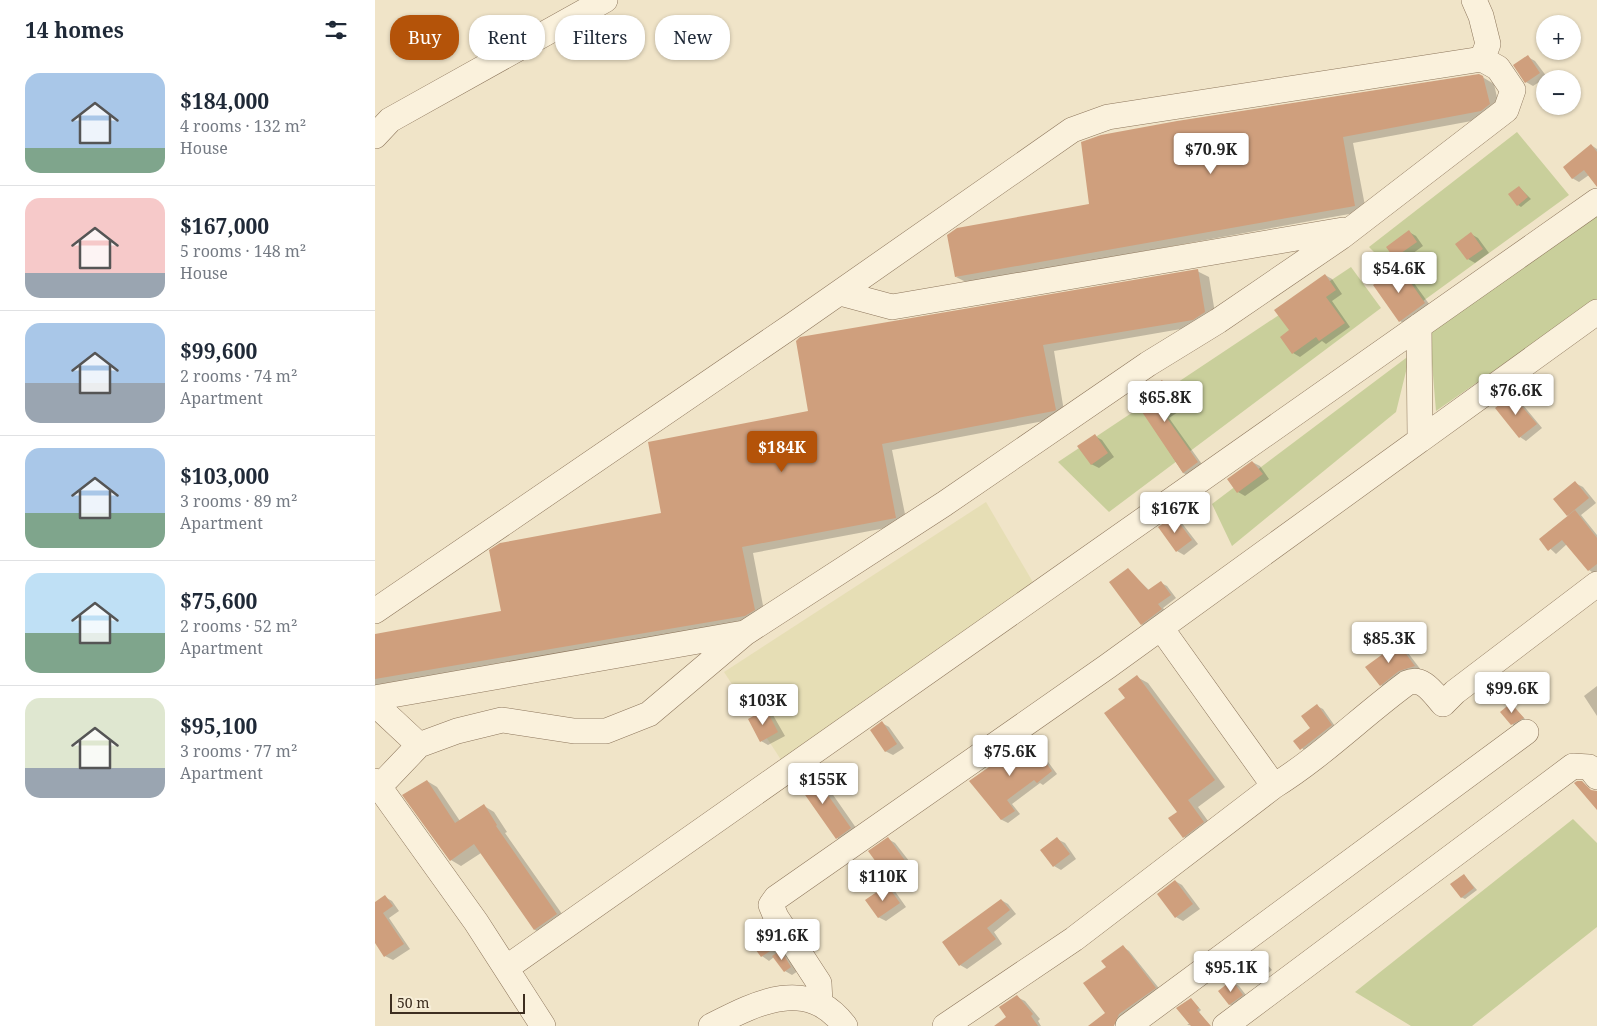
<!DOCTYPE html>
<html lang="en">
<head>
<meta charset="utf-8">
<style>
	:root { --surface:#fff; --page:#f6f6f7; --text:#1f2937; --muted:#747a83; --line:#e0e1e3; --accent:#b45309 }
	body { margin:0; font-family:"Noto Serif",serif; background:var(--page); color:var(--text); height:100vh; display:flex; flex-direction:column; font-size:19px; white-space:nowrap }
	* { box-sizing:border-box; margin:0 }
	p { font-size:16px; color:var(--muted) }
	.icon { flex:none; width:28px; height:28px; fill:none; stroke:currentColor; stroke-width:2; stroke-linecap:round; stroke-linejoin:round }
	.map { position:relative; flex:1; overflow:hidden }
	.drawer { display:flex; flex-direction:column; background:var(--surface); width:375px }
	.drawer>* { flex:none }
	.top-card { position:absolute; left:15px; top:15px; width:475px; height:45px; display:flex; gap:10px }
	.controls { position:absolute; left:1161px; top:15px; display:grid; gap:10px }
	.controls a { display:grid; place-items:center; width:45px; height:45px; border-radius:50%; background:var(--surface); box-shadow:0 1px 4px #0004; font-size:25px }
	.scale { position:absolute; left:15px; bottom:12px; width:135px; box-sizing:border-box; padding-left:5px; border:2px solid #3d2e20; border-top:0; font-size:14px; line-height:18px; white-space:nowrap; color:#3d2e20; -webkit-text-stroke:4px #f7eed8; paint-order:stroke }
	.price { position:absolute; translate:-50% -42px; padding:0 11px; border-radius:5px; background:#fff; color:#222; font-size:16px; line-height:32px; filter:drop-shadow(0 1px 2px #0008) }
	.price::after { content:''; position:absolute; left:50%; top:30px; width:15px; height:11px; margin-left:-8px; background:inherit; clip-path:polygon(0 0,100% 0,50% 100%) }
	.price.active { background:var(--accent); color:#fff }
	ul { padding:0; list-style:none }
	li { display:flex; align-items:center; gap:15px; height:125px; padding:0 25px }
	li+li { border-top:1px solid var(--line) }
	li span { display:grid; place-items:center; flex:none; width:140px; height:100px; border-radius:15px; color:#555 }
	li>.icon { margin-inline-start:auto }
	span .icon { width:60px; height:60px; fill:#fffc; stroke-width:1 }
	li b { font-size:21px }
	h2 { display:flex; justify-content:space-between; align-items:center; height:60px; padding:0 25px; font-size:21px }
	.pill { padding:0 18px; border-radius:20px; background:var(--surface); box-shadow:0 1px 4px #0004; font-size:18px; line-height:45px }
	.pill.active { background:var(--accent); color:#fff }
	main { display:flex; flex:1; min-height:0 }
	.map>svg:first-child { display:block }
	.farmland { fill:#e6deb5 }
	.green { fill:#c9cf9b }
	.shadow { fill:#0003 }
	.building { fill:#cf9f7d }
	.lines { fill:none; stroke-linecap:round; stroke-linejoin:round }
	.minor-casing { stroke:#8d765c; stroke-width:26 }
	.minor { stroke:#faf1dc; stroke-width:25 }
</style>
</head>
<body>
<main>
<section class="drawer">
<h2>14 homes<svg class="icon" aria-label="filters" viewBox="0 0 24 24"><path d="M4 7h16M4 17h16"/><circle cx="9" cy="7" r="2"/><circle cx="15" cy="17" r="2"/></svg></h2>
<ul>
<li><span style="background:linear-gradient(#a9c7e8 75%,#7fa58c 0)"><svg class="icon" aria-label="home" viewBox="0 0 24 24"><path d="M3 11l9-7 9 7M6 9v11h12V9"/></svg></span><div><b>$184,000</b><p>4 rooms · 132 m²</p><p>House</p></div></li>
<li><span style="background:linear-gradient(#f6c9c9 75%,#9aa5b1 0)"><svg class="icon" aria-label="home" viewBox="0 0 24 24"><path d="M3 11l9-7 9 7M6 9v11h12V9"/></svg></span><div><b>$167,000</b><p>5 rooms · 148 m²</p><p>House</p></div></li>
<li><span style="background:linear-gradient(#a9c7e8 60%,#9aa5b1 0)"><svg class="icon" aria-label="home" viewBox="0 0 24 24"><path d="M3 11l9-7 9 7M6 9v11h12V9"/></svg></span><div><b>$99,600</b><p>2 rooms · 74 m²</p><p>Apartment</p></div></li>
<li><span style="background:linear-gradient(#a9c7e8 65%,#7fa58c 0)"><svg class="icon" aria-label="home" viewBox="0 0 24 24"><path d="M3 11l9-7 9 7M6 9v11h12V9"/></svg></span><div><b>$103,000</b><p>3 rooms · 89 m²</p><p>Apartment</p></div></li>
<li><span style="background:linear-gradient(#bfe0f5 60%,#7fa58c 0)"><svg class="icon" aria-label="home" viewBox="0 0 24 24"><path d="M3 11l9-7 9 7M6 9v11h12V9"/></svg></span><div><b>$75,600</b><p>2 rooms · 52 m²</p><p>Apartment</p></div></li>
<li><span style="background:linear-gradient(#dfe7d0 70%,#9aa5b1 0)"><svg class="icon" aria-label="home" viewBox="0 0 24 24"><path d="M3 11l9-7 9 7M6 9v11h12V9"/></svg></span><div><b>$95,100</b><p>3 rooms · 77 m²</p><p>Apartment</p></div></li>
</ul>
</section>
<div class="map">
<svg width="1222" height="1026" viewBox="0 0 1222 1026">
	<rect width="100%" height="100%" fill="#f0e4c8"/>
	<path class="farmland" d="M 611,502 L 659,584 L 410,766 L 349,672 Z"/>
	<path class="green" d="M 1142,132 L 1194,195 L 1048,301 L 994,247 Z
		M 1222,209 L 1222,299 L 1061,411 L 1054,327 Z
		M 976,267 L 1006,308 L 734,512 L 683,462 Z
		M 1035,355 L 1021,412 L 857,546 L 837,504 Z
		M 1198,819 L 1222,843 L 1222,927 L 1097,1026 L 1036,1026 L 980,992 Z"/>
	<path class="shadow" d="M 1153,57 L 1160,61 L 1172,77 L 1158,86 L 1151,82 Z
		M 1104,75 L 1119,84 L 1125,111 L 1118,117 L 978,143 L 991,211 L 593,283 L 581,277 Z
		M 1216,145 L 1222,149 L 1222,185 L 1214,175 L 1204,182 L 1197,178 Z
		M 1144,187 L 1156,199 L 1146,207 L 1143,205 Z
		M 1034,232 L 1041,236 L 1048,246 L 1027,261 L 1020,257 Z
		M 1096,234 L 1103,238 L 1114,253 L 1100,263 L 1093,259 Z
		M 1024,268 L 1031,272 L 1057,308 L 1032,325 L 1025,321 Z
		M 822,271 L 834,277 L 841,319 L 829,325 L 679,351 L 690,417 L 517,450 L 532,524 L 378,553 L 390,616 L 382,622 L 0,687 L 0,635 L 127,612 L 288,514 L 434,412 Z
		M 950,275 L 957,279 L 967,294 L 957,301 L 975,327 L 951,344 L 947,341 L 925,357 L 918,353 L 916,330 Z
		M 787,382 L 794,385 L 809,408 L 794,418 L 829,467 L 815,476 L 808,473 L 761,400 Z
		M 1138,396 L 1143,399 L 1167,428 L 1151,441 L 1145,437 L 1122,409 Z
		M 720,436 L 727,440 L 739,457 L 724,468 L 716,464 Z
		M 877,462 L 885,466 L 894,479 L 870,496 L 863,492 Z
		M 1200,483 L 1208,487 L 1221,503 L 1206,515 L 1222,535 L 1222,573 L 1220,574 L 1214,570 L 1192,544 L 1181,554 L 1166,540 L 1194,516 L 1192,515 Z
		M 799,518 L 806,522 L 823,544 L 809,555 L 802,551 Z
		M 753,570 L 775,591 L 786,583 L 792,586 L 801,598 L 788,608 L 792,613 L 772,627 L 766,624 Z
		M 1023,644 L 1030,649 L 1046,670 L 1013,689 L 1006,685 Z
		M 762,677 L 773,683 L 850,787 L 823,807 L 838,828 L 819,843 L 809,837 L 804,812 L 751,698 Z
		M 1222,686 L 1222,716 L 1209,696 Z
		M 1136,705 L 1151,720 L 1140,726 L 1137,724 Z
		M 942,706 L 948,709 L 962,729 L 932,753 L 920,741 L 937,729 Z
		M 391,711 L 398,715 L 410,736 L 393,745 L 386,741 Z
		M 507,723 L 514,727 L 529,748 L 518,755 L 510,751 Z
		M 654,740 L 659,743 L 682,774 L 668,785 L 665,783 L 637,804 L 645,814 L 633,823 L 627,820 L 596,781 Z
		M 436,773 L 447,779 L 486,835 L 473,844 L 462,838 Z
		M 52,781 L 62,787 L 85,821 L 109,806 L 119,812 L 132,832 L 130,833 L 192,921 L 171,936 L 160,930 L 106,853 L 86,866 L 76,860 Z
		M 513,839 L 520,843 L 538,866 L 520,880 L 513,876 Z
		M 682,839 L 690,843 L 701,859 L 686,870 L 679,866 Z
		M 1089,875 L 1102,890 L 1090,899 L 1086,897 Z
		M 800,881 L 807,885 L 825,909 L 808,921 L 801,917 Z
		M 512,886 L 519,890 L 531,907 L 511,921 L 503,917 Z
		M 10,897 L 17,901 L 24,911 L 14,918 L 35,949 L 18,960 L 10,956 L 0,927 L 0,904 Z
		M 626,900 L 633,904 L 641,914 L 619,932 L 627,944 L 592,969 L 585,965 L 568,942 Z
		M 393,932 L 400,936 L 409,950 L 406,952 L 413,956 L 423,971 L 417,975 L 410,971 L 399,957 L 394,961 L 387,956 L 377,943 Z
		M 748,947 L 754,951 L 787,992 L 745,1026 L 739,1023 L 732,967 Z
		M 879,953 L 886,957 L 897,970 L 882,982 L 875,978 Z
		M 857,982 L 864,986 L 874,999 L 862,1009 L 854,1004 Z
		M 642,997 L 650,1001 L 665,1019 L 663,1021 L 666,1026 L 622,1026 L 633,1017 Z
		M 816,999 L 826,1010 L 824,1012 L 835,1026 L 812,1025 L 815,1023 Z"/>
	<path class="building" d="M 1153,55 L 1165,73 L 1150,83 L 1138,65 Z
		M 1104,74 L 1108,76 L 1115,104 L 1106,111 L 968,137 L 980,206 L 580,277 L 572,235 L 582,228 L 714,204 L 706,142 L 726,135 L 802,121 Z
		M 1216,144 L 1222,152 L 1222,187 L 1209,170 L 1197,179 L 1188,167 Z
		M 1144,186 L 1153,197 L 1142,206 L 1133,194 Z
		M 1034,230 L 1042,242 L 1019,258 L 1011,247 Z
		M 1096,232 L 1108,249 L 1092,260 L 1080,244 Z
		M 1024,266 L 1050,303 L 1024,322 L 998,285 Z
		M 823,269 L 830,312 L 818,320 L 668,345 L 681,410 L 679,411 L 507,444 L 521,518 L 367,547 L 380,610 L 370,616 L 0,679 L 0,634 L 126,611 L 114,550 L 125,543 L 286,513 L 273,442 L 433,411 L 421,341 L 425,337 Z
		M 950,274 L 961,290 L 951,297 L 970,323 L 944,341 L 941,337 L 917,354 L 905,337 L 914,330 L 899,310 Z
		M 787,380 L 803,403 L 789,414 L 823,462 L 808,473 L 759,400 Z
		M 1137,395 L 1162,424 L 1144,438 L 1120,408 Z
		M 720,434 L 733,453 L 716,465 L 702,446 Z
		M 877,461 L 888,474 L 862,493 L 852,479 Z
		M 1200,481 L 1214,498 L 1192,516 L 1178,499 Z
		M 1200,510 L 1222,538 L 1222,564 L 1213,571 L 1187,540 L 1173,551 L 1164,539 Z
		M 799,516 L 817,540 L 801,552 L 783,527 Z
		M 753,568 L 773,590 L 786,581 L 796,595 L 783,604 L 787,609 L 766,625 L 734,582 Z
		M 1023,643 L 1040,666 L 1024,671 L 1005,686 L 990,667 Z
		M 762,675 L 840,780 L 813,800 L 829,822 L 808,838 L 793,818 L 802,812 L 729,713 L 750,698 L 743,689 Z
		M 1136,703 L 1149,718 L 1136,725 L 1125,712 Z
		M 942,704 L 957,725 L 925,750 L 918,741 L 935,728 L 926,716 Z
		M 391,709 L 403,732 L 385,742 L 373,719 Z
		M 507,721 L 522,744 L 510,752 L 495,730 Z
		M 654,739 L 677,771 L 662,783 L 659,780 L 632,800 L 640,811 L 626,820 L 594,781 Z
		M 436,771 L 476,828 L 461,839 L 421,782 Z
		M 52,780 L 80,823 L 109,804 L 122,825 L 121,826 L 182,914 L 159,930 L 99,844 L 75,861 L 27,795 Z
		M 1202,781 L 1207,781 L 1216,790 L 1222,791 L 1222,810 L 1199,783 Z
		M 513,837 L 531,862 L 512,877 L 493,851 Z
		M 682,837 L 695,854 L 678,867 L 665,850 Z
		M 1089,874 L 1099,888 L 1086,898 L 1075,884 Z
		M 800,880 L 818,904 L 800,918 L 782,894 Z
		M 512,885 L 525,903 L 503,918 L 490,900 Z
		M 10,895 L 18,906 L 8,913 L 29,944 L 9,957 L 0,943 L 0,902 Z
		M 626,899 L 635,910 L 612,928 L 621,939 L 584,966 L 567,942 Z
		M 393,930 L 403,946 L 386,957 L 375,942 Z
		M 748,945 L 781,988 L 744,1014 L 739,1026 L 713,1026 L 730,1013 L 708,983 L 731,967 L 726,961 Z
		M 406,950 L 416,967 L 409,972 L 397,956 Z
		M 879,951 L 890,965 L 875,979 L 862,964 Z
		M 857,980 L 868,995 L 854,1005 L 843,991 Z
		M 642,995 L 658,1014 L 656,1016 L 663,1026 L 619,1026 L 631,1017 L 624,1007 Z
		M 816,998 L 824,1008 L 822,1010 L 836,1026 L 816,1026 L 801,1008 Z"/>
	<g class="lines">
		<g class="minor-casing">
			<path id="minor" d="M 1099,0 L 1106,16 L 1113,44 L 1107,59
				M 0,136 L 15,120 L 230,0
				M 465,293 L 517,307 L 968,230
				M 1045,440 L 1222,312
				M 0,611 L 418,325 L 697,130 L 733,117 L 1107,59 L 1123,68 L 1138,90 L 1131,110 L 966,237 L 843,321 L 773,364 L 569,504 L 370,633 L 274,714 L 231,731 L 199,731 L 127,720 L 82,731 L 44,745 L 5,786
				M 786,628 L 899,786
				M 0,698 L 369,633
				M 0,704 L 44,745
				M 0,781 L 101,922 L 168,1026
				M 131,968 L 1222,201
				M 445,1003 L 444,983 L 401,917 L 396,905 L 401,898 L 733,666 L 1045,440 L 1044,326
				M 336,1026 C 381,1003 432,976 470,1026
				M 570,1026 L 699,939 L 899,786 C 946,757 987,716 1032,683 C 1048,676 1058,693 1068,704 L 1080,692 L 1222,584
				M 753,1026 L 1151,732
				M 850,1026 L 1198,766 L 1214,767 L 1222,777"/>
		</g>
		<use href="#minor" class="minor"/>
	</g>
</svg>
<div class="controls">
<a>+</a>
<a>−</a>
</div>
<div class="scale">50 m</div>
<b class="price" style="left:836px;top:175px">$70.9K</b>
<b class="price" style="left:1024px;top:294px">$54.6K</b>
<b class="price" style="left:1141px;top:416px">$76.6K</b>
<b class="price" style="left:790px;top:423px">$65.8K</b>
<b class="price active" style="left:407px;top:473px">$184K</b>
<b class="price" style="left:800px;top:534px">$167K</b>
<b class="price" style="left:1014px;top:664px">$85.3K</b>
<b class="price" style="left:1137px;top:714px">$99.6K</b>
<b class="price" style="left:388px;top:726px">$103K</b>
<b class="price" style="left:635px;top:777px">$75.6K</b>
<b class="price" style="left:448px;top:805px">$155K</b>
<b class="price" style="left:508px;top:902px">$110K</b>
<b class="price" style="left:407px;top:961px">$91.6K</b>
<b class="price" style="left:856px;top:993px">$95.1K</b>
<div class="top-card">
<a class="pill active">Buy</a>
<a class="pill">Rent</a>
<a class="pill">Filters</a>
<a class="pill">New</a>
</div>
</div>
</main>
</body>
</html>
